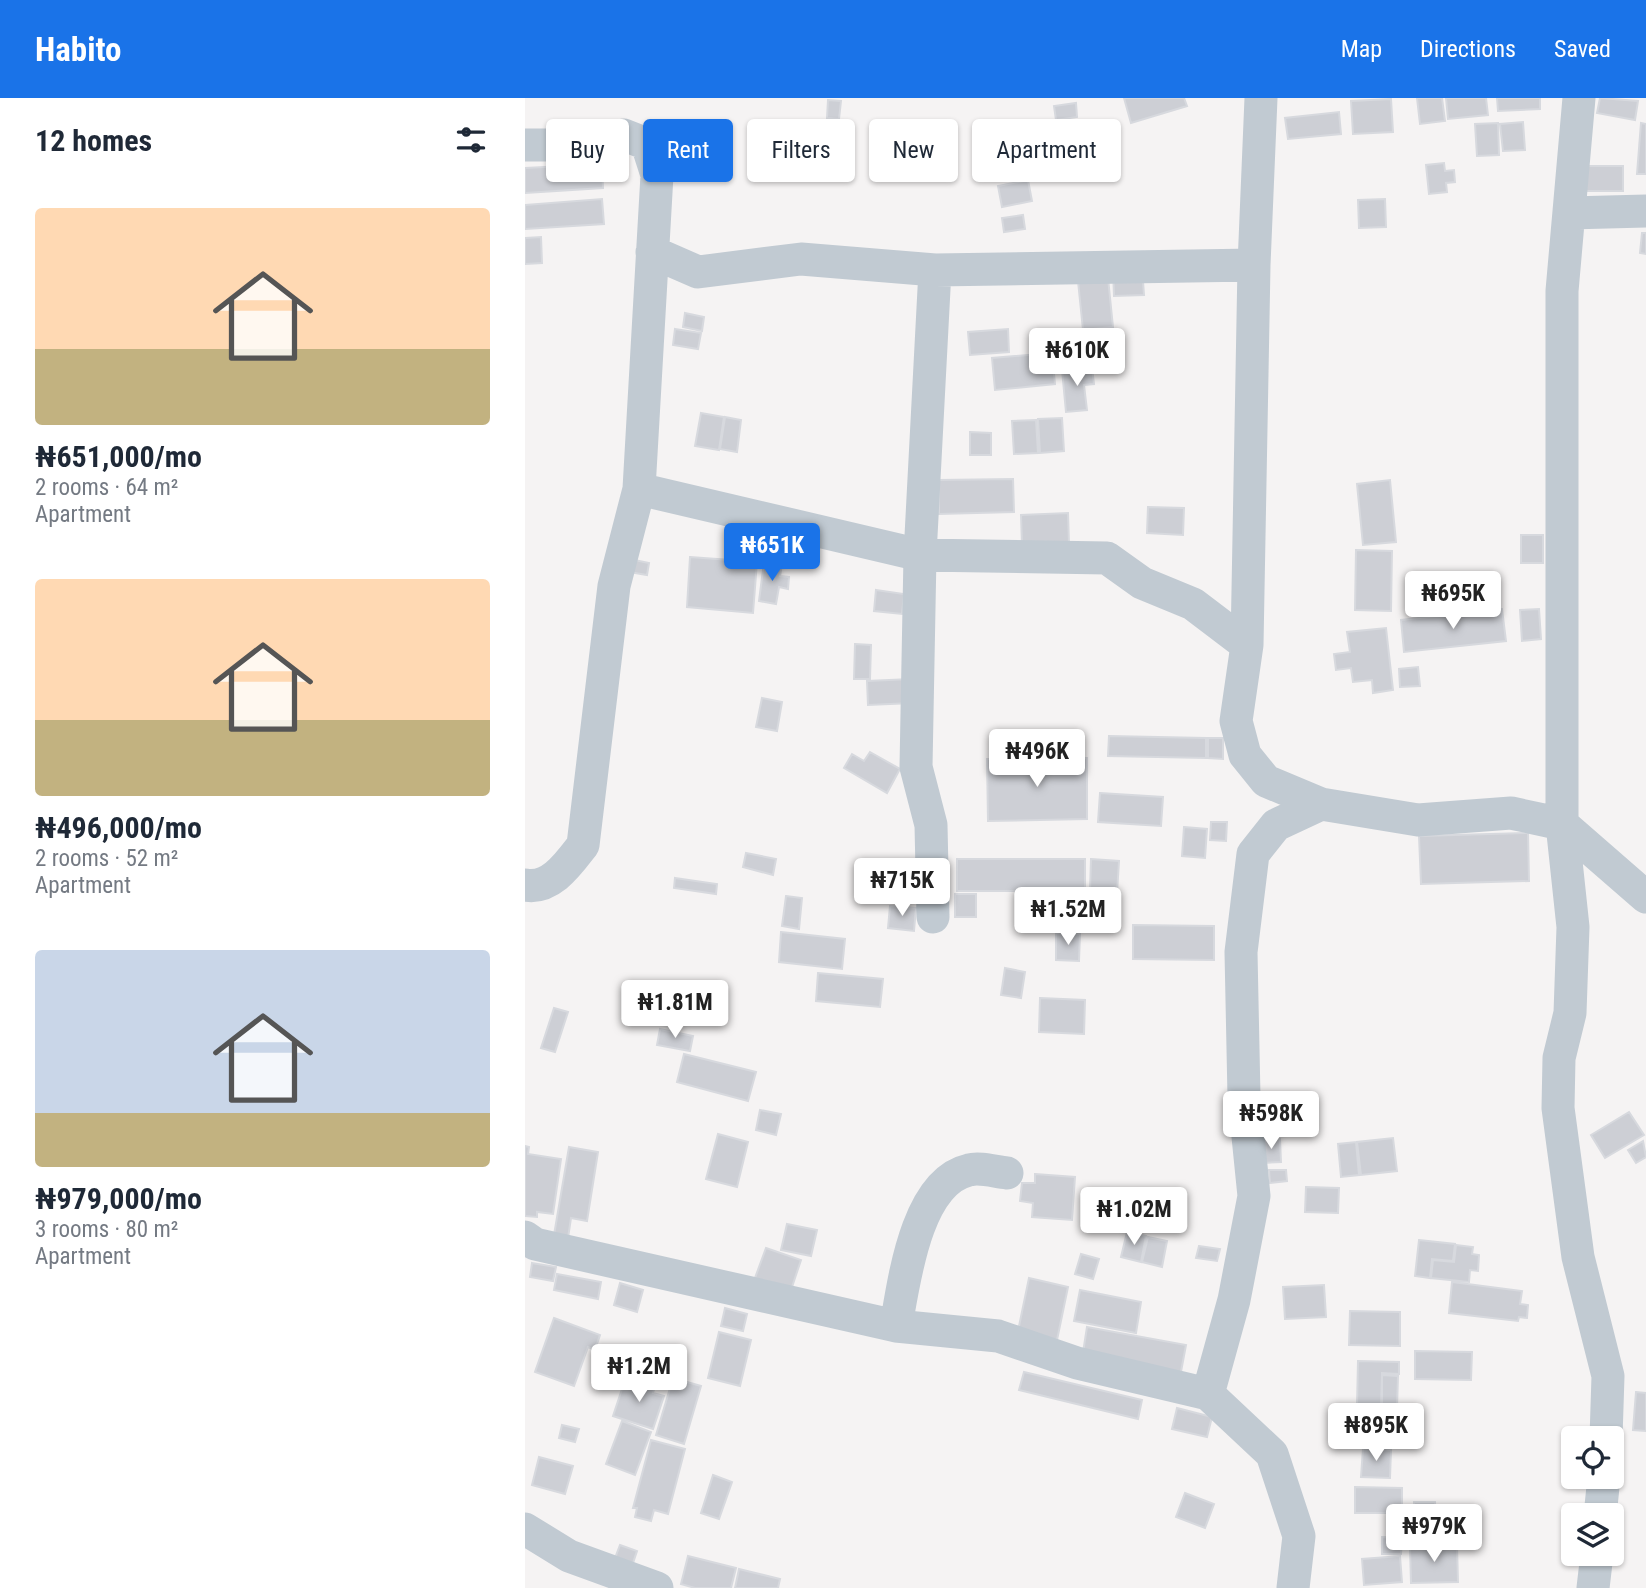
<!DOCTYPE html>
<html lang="en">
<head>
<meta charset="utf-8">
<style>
	:root { --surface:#fff; --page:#f2f2f3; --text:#1f2937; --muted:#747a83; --accent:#1a73e8 }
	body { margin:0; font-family:"Roboto Condensed",sans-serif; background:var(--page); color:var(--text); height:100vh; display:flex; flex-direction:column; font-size:26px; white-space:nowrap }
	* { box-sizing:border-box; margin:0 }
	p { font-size:23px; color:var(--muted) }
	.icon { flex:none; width:38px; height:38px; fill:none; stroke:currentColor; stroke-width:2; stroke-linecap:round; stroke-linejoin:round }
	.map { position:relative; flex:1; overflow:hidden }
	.details { display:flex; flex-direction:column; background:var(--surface); width:525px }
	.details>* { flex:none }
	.top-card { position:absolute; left:21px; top:21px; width:665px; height:63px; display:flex; gap:14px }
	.tools { position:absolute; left:1036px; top:1328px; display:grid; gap:14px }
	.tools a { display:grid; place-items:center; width:63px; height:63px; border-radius:7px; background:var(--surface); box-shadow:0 2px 5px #0004; font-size:35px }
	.price { position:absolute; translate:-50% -60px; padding:0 16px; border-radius:7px; background:#fff; color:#222; font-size:23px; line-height:46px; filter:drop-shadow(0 2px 4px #0008) }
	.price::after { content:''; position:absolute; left:50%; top:42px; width:21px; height:16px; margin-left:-10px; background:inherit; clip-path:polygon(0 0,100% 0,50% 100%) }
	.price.selected { background:var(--accent); color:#fff }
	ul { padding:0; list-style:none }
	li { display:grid; align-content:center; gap:14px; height:371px; padding:0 35px }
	li span { display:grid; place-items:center; height:217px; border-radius:7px; color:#555 }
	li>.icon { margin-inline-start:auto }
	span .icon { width:126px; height:126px; fill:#fffc; stroke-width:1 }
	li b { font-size:30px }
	h2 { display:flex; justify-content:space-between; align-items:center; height:84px; padding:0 35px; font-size:30px }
	.chip { padding:0 24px; border-radius:7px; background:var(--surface); box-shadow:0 2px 5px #0004; font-size:24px; line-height:63px }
	.chip.selected { background:var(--accent); color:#fff }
	header { display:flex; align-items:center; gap:42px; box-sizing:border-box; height:98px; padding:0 35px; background:var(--accent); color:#fff }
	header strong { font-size:33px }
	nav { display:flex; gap:38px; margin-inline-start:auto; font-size:24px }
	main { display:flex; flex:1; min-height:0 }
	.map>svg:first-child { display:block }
	.building { fill:#cdcfd5; stroke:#d7d9de; stroke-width:2 }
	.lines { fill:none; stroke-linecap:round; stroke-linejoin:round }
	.minor { stroke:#c1cad2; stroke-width:33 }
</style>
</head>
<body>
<header>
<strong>Habito</strong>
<nav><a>Map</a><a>Directions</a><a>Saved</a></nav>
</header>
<main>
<section class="details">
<h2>12 homes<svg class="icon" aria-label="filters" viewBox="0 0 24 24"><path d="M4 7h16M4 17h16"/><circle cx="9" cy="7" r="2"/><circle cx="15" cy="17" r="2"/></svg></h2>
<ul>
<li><span style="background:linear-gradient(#ffd9b3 65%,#c2b280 0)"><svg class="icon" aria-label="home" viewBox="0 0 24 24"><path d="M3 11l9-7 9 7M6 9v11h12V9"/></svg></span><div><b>₦651,000/mo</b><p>2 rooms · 64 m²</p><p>Apartment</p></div></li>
<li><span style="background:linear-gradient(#ffd9b3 65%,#c2b280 0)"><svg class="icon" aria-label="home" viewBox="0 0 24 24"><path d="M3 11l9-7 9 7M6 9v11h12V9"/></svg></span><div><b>₦496,000/mo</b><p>2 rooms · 52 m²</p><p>Apartment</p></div></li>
<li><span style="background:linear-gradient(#c9d6e8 75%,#c2b280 0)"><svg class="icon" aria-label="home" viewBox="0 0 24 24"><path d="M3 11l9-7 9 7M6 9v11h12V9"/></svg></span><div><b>₦979,000/mo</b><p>3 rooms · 80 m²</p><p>Apartment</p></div></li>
</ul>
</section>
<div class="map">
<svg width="1121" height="1490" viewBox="0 0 1121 1490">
	<rect width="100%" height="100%" fill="#f5f3f3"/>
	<path class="building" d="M 599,0 L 659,0 L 662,8 L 606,25 Z
		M 892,0 L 917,0 L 920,23 L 895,26 Z
		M 921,0 L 961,0 L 963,17 L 923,21 Z
		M 972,0 L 1015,0 L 1015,11 L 973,13 Z
		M 1075,0 L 1113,3 L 1110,22 L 1072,15 Z
		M 866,1 L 868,34 L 828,36 L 826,3 Z
		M 303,2 L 316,3 L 314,21 L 302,20 Z
		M 551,5 L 552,19 L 531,22 L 529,8 Z
		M 814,14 L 816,36 L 763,41 L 760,20 Z
		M 998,24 L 1000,52 L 978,53 L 975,26 Z
		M 973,25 L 974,57 L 952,58 L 950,26 Z
		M 1116,25 L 1121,26 L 1121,76 L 1112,76 Z
		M 385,41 L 389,64 L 370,67 L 366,43 Z
		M 919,65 L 920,73 L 929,72 L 930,84 L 921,85 L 922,94 L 904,96 L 901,67 Z
		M 77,66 L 78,90 L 0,95 L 0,70 Z
		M 1051,68 L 1098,68 L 1098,93 L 1051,93 Z
		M 503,82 L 507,103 L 477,109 L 473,88 Z
		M 77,101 L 79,126 L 0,131 L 0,107 Z
		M 860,101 L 861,129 L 834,130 L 833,102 Z
		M 498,117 L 500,131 L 479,134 L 477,120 Z
		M 1117,135 L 1121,135 L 1121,156 L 1115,155 Z
		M 16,139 L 17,165 L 0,166 L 0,140 Z
		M 617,170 L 619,197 L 589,198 L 588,171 Z
		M 583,180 L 588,229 L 558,232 L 553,183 Z
		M 160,215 L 179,219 L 177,233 L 158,229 Z
		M 150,231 L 176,235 L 173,251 L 148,247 Z
		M 483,231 L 484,254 L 445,257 L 443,234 Z
		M 527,255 L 530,286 L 470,292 L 467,260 Z
		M 567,269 L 569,286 L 559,287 L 562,312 L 541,314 L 537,272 Z
		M 176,315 L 199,319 L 194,352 L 170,348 Z
		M 200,319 L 216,322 L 212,354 L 195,351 Z
		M 537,320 L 539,353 L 515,355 L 513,321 Z
		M 511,322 L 513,355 L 489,356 L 487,323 Z
		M 445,334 L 466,335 L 466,357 L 445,357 Z
		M 488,381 L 489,414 L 414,416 L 414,382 Z
		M 865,382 L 871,444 L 838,447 L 832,386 Z
		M 623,409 L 659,410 L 658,437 L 622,435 Z
		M 543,415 L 544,446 L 497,447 L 496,417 Z
		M 996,437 L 1018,437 L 1018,465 L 996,465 Z
		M 831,452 L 867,453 L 866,513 L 830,512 Z
		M 165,459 L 232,464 L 228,515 L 162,509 Z
		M 100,460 L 124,465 L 122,477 L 98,473 Z
		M 239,464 L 257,467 L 255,478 L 264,479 L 263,491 L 254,489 L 251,506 L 234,503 Z
		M 351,492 L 379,496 L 377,516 L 349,513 Z
		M 977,511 L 981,543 L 879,554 L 876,522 Z
		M 1014,511 L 1016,541 L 997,543 L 995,512 Z
		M 861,530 L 868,592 L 848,595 L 847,582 L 828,584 L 826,570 L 811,572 L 809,556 L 825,554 L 822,534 Z
		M 330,546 L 346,547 L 345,581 L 329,581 Z
		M 893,569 L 895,588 L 875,589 L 874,571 Z
		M 386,581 L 387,605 L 343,607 L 342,583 Z
		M 237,600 L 257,604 L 252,633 L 231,629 Z
		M 584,638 L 681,640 L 681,660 L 583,658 Z
		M 683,640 L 698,640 L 698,661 L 683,660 Z
		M 345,654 L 375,671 L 362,695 L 319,670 L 327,656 L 339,663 Z
		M 562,660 L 562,721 L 463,723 L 462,661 Z
		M 575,695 L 638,699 L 636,728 L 573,724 Z
		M 686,724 L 702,724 L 701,743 L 685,742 Z
		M 659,729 L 682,731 L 680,760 L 657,758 Z
		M 1003,735 L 1004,783 L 896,786 L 894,738 Z
		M 221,755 L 251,761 L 248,777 L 218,769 Z
		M 432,761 L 560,761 L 560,793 L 432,793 Z
		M 566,761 L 594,763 L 592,795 L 565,793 Z
		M 150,780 L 192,786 L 191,796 L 149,790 Z
		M 430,796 L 451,796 L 451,819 L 430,819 Z
		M 261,798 L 277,800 L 274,831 L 257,828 Z
		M 517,798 L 559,799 L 559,831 L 516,829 Z
		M 365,808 L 391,810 L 389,833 L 363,830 Z
		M 608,827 L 689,828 L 689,862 L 608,861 Z
		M 256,834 L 320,841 L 317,871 L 254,864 Z
		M 531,835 L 555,836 L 554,863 L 531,862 Z
		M 480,870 L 500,874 L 496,900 L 476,897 Z
		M 293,875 L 358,881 L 355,909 L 291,903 Z
		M 515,900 L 560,902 L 559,936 L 514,934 Z
		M 29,910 L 43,914 L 30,954 L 16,950 Z
		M 135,931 L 168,938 L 165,953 L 132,947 Z
		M 159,956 L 231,974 L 223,1003 L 152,984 Z
		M 235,1012 L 256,1016 L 251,1037 L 231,1032 Z
		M 1104,1014 L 1119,1037 L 1080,1060 L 1066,1037 Z
		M 193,1036 L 223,1044 L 212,1089 L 181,1081 Z
		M 868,1040 L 872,1073 L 836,1077 L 832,1044 Z
		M 755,1041 L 756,1064 L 737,1065 L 736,1043 Z
		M 1118,1043 L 1121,1059 L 1111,1065 L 1103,1052 Z
		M 831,1044 L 834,1077 L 816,1079 L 813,1046 Z
		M 0,1048 L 4,1049 L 3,1056 L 36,1061 L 28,1116 L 12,1114 L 12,1119 L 0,1118 Z
		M 44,1049 L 73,1054 L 62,1123 L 46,1120 L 43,1140 L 29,1137 Z
		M 744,1072 L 761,1072 L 762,1083 L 745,1085 Z
		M 510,1076 L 550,1079 L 547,1122 L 507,1119 L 508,1105 L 495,1103 L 497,1085 L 510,1085 Z
		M 781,1089 L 814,1090 L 813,1115 L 780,1114 Z
		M 262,1126 L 292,1132 L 286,1158 L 256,1152 Z
		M 602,1134 L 621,1138 L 616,1164 L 596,1159 Z
		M 623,1139 L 642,1143 L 637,1169 L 617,1164 Z
		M 894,1142 L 930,1146 L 928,1163 L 907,1161 L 905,1180 L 890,1178 Z
		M 931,1147 L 948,1149 L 947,1156 L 954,1157 L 953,1173 L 945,1172 L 944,1184 L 906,1180 L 908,1162 L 929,1164 Z
		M 674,1148 L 695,1151 L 692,1163 L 671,1160 Z
		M 241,1150 L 276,1162 L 266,1192 L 230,1180 Z
		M 556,1156 L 574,1161 L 568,1181 L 550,1176 Z
		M 7,1165 L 31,1169 L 28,1183 L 5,1179 Z
		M 32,1176 L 76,1184 L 73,1201 L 29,1192 Z
		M 504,1180 L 543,1189 L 532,1242 L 493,1233 Z
		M 927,1184 L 997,1193 L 995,1206 L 1003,1207 L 1002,1220 L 994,1219 L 993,1223 L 924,1215 Z
		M 95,1185 L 118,1192 L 112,1214 L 89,1207 Z
		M 799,1187 L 801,1219 L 760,1221 L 758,1189 Z
		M 555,1192 L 616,1204 L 611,1235 L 549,1223 Z
		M 200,1210 L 222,1216 L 218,1233 L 196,1228 Z
		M 825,1213 L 875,1214 L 875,1248 L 824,1247 Z
		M 29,1220 L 75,1237 L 70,1252 L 63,1249 L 49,1288 L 10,1274 Z
		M 562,1229 L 661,1247 L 655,1279 L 557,1261 Z
		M 194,1234 L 226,1242 L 215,1288 L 183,1280 Z
		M 890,1253 L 947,1254 L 946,1282 L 890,1281 Z
		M 833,1263 L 874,1264 L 874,1276 L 857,1275 L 856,1309 L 832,1308 Z
		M 499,1274 L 617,1302 L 613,1321 L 494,1292 Z
		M 857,1277 L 873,1278 L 872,1310 L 857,1309 Z
		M 148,1280 L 176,1288 L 159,1346 L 131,1337 Z
		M 112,1282 L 130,1288 L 128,1295 L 139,1298 L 128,1331 L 88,1318 L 99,1285 L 110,1288 Z
		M 1111,1294 L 1121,1295 L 1121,1333 L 1108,1332 Z
		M 652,1310 L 687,1319 L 682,1339 L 647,1331 Z
		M 97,1323 L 126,1334 L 110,1377 L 81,1366 Z
		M 37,1327 L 54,1331 L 50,1344 L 34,1340 Z
		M 126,1342 L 160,1351 L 143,1416 L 129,1412 L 126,1423 L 110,1419 L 112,1410 L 108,1410 Z
		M 838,1350 L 866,1352 L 865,1380 L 836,1379 Z
		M 14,1359 L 48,1368 L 40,1396 L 7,1387 Z
		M 188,1377 L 207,1384 L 194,1421 L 176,1415 Z
		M 830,1389 L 877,1390 L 877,1415 L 830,1415 Z
		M 660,1395 L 689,1406 L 680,1430 L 651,1419 Z
		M 889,1404 L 910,1404 L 911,1419 L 890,1420 Z
		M 857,1439 L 877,1440 L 876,1456 L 857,1456 Z
		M 95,1447 L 112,1453 L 105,1474 L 87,1468 Z
		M 932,1447 L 933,1484 L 886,1485 L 885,1449 Z
		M 163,1458 L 211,1470 L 206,1490 L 170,1490 L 156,1486 Z
		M 875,1458 L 877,1484 L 839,1487 L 837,1461 Z
		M 214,1471 L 255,1481 L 253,1490 L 210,1490 Z"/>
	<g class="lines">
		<path class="minor" d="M 736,0 L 729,167 L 722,547 L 711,623 L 720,657 L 741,683 L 796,706 L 893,722 L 986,715 L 1037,726 L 1121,799
			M 1054,0 L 1037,193 L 1037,726 L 1048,829 L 1045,915 L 1034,960 L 1033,1010 L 1053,1159 L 1083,1278 L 1081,1340
			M 0,47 L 74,47 L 99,37 L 122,46 L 132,77 L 114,391
			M 1044,115 L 1121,113
			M 127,154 L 173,174 L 276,161 L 410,172 L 395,457 L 391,669 L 406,727 L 408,819
			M 410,172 L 729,167
			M 0,787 C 26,792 44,765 58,747 L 89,488 L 114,391 L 395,457 L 582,460 L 617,485 L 668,506 L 722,547
			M 0,1139 L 10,1146 L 371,1228 L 473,1238 L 552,1265 L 683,1296 L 747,1356 L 774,1438 L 768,1490
			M 371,1228 C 379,1183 391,1084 444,1072 C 455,1069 471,1074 482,1075
			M 683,1296 L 709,1202 L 729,1098 L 719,999 L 716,854 L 728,756 L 751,727 L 796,706
			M 1075,1418 L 1079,1379
			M 0,1431 L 44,1458 L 132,1490
			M 1068,1490 L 1072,1456"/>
	</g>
</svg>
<div class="tools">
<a><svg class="icon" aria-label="locate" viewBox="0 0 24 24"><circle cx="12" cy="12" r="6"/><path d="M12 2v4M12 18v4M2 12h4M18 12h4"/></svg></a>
<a><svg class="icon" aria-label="layers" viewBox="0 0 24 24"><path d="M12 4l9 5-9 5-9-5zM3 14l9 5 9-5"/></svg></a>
</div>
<b class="price" style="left:552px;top:290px">₦610K</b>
<b class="price selected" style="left:247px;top:485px">₦651K</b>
<b class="price" style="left:928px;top:533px">₦695K</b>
<b class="price" style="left:512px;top:691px">₦496K</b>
<b class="price" style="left:377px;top:820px">₦715K</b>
<b class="price" style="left:543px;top:849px">₦1.52M</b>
<b class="price" style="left:150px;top:942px">₦1.81M</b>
<b class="price" style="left:746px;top:1053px">₦598K</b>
<b class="price" style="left:609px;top:1149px">₦1.02M</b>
<b class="price" style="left:114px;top:1306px">₦1.2M</b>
<b class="price" style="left:851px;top:1365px">₦895K</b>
<b class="price" style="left:909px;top:1466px">₦979K</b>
<div class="top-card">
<a class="chip">Buy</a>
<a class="chip selected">Rent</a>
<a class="chip">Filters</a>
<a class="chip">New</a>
<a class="chip">Apartment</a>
</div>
</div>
</main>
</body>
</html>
